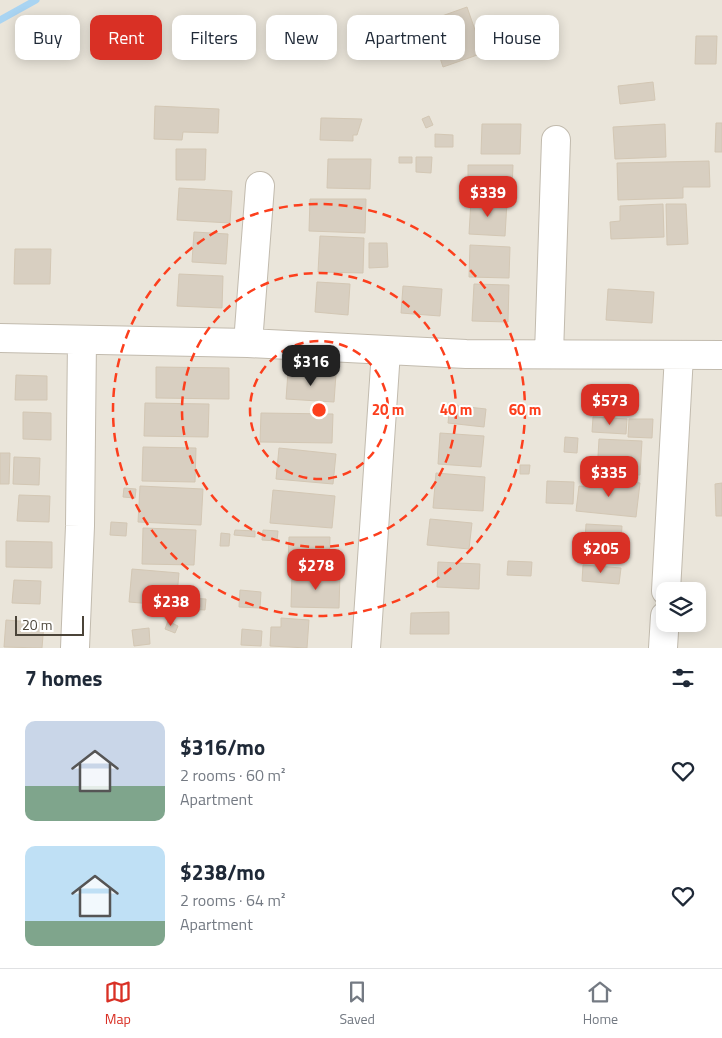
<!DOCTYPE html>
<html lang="en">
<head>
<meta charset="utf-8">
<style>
	:root { --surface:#fff; --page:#f2f2f3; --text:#1f2937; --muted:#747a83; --line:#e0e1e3; --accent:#d93025 }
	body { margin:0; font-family:"Titillium Web",sans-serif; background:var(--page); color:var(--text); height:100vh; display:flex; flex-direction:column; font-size:19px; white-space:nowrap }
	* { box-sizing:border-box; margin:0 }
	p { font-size:16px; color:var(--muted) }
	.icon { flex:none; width:28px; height:28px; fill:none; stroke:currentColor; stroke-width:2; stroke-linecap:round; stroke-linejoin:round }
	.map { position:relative; height:648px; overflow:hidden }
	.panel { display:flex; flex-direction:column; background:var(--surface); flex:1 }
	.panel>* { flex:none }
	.top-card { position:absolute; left:15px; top:15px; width:692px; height:45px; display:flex; gap:10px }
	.fabs { position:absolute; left:656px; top:582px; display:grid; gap:10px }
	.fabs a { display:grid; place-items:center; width:50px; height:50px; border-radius:10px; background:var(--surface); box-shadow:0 2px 12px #0003; font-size:25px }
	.scale { position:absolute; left:15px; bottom:12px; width:69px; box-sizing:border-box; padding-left:5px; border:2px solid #4b4439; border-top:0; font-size:14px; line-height:18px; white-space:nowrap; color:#4b4439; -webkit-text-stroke:4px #fff; paint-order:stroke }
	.price { position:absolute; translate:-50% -42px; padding:0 11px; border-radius:10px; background:var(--accent); color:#fff; font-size:16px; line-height:32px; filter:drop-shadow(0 1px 2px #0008) }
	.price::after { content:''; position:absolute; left:50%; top:30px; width:15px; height:11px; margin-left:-8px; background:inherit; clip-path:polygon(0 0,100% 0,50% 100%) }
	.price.on { background:#222; color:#fff }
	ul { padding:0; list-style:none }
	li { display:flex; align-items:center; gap:15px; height:125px; padding:0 25px }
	li span { display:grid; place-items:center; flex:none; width:140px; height:100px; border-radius:10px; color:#555 }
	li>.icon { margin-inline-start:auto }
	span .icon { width:60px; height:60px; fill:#fffc; stroke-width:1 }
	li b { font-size:21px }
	h2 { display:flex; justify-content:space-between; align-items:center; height:60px; padding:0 25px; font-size:21px }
	.tag { padding:0 18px; border-radius:10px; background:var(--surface); box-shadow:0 2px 12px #0003; font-size:18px; line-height:45px }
	.tag.on { background:var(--accent); color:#fff }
	.menu { display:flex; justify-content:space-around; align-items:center; height:70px; border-top:1px solid var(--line); background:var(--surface); font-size:14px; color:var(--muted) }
	.menu a { display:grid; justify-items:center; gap:2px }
	.menu .on { color:var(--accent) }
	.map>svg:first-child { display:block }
	.residential { fill:#eae5da; fill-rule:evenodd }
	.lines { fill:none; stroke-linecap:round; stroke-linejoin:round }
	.stream { stroke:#a9d4f2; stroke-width:7 }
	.building { fill:#d8cfc1; stroke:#d3c7b4 }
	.street-casing { stroke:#c2bbae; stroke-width:30 }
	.street { stroke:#fff; stroke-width:28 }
	.ring { fill:none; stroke:#fc3f1d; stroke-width:2.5; stroke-dasharray:9 6 }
	.centre { fill:#fc3f1d; stroke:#fff; stroke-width:2.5 }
	.ring-label { font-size:15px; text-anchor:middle; font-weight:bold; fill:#fc3f1d; stroke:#fff; stroke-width:4; stroke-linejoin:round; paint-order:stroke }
</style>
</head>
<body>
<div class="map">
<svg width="722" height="648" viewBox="0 0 722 648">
	<rect width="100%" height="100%" fill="#f6f3ec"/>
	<path class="residential" d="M 0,0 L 722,0 L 722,648 L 0,648 ZM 665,591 L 698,591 L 698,624 L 665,624 Z"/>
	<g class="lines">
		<path class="stream" d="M 0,20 L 36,0"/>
	</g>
	<path class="building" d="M 467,7 L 483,53 L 443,67 L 428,21 Z
		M 696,36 L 717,36 L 716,64 L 695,64 Z
		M 653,82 L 655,100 L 620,104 L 618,86 Z
		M 155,106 L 219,109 L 218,133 L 183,132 L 182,140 L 154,139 Z
		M 429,116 L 433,125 L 426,128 L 422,119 Z
		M 321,118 L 325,118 L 362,119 L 357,135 L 353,135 L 353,141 L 320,140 Z
		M 716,123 L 722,123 L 722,152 L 715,152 Z
		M 482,124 L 521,124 L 520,154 L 481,154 Z
		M 665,124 L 666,157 L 615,159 L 613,127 Z
		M 435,134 L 453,135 L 453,147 L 435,147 Z
		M 176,149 L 206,149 L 205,180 L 176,180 Z
		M 399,157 L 412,157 L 412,163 L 399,163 Z
		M 416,157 L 432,157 L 431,173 L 416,172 Z
		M 328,159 L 371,159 L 370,189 L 327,188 Z
		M 709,161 L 710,187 L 683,187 L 683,198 L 618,200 L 617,163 Z
		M 468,165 L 513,165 L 512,190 L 468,190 Z
		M 179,188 L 232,191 L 230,223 L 177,220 Z
		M 310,199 L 366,199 L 365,233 L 309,231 Z
		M 471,200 L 507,202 L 505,236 L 469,234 Z
		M 663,204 L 664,237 L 611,239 L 610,222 L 620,221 L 620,206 Z
		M 666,204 L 686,204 L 688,244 L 667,245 Z
		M 194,232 L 228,234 L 226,264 L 192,262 Z
		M 320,236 L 364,238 L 363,273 L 318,272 Z
		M 369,243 L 387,243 L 388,267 L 369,268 Z
		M 470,245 L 510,247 L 509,278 L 469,277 Z
		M 15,249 L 51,249 L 50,284 L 14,284 Z
		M 179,274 L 223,276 L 222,308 L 177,306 Z
		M 317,282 L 350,284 L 348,315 L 315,312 Z
		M 474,284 L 509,285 L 508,322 L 472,321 Z
		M 403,286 L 442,289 L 440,316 L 401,313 Z
		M 608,289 L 654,292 L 652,323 L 606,320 Z
		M 156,367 L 229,368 L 229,399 L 156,398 Z
		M 288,372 L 336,374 L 334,402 L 286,399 Z
		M 16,375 L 47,376 L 47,400 L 15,400 Z
		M 145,403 L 209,404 L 208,437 L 144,436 Z
		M 450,405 L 486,409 L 484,427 L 448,423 Z
		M 23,412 L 51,413 L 51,440 L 23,439 Z
		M 261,413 L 333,414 L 332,443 L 260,442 Z
		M 593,417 L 627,419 L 626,434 L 592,432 Z
		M 629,419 L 653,419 L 652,438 L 628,437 Z
		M 440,433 L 484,436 L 481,467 L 438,464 Z
		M 565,437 L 578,438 L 577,453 L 564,452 Z
		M 599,439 L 642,441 L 640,475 L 597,473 Z
		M 143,447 L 196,448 L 195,482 L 142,481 Z
		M 279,448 L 336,454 L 333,484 L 276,479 Z
		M 0,453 L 10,453 L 9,484 L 0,484 Z
		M 14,457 L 40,458 L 39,485 L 13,484 Z
		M 520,465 L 530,465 L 529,474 L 520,474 Z
		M 436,473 L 485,477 L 483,511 L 433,508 Z
		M 594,478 L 640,483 L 636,517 L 576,511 L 579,486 L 593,487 Z
		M 547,481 L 574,482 L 573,504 L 546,503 Z
		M 722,483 L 722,516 L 716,516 L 715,484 Z
		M 140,486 L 203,489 L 201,525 L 138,522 Z
		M 124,488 L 136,489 L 135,498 L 123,497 Z
		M 273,490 L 335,496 L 332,528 L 270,523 Z
		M 19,495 L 50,496 L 49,522 L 17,521 Z
		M 430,519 L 472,523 L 469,549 L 427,545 Z
		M 111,522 L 127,523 L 126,536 L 110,535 Z
		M 586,524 L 622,526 L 620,559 L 584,557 Z
		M 143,528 L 196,530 L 194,565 L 142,564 Z
		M 235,530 L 255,531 L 255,537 L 234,535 Z
		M 263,530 L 278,531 L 277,541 L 262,540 Z
		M 221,533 L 230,534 L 229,546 L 220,546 Z
		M 289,537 L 330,537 L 329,566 L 288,565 Z
		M 6,541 L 52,542 L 52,568 L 6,567 Z
		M 508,561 L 532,562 L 531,576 L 507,575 Z
		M 438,562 L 480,564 L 479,589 L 437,587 Z
		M 583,565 L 621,568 L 619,584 L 582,581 Z
		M 132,569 L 179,573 L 176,606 L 129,602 Z
		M 292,573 L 340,574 L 339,608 L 291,607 Z
		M 14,580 L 41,581 L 40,604 L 12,603 Z
		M 240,590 L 261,592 L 260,608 L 239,607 Z
		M 190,598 L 206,599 L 205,610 L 189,609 Z
		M 449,612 L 449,634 L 410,634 L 411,613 Z
		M 281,618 L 309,620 L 307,648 L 270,646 L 271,627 L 281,627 Z
		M 6,620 L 44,623 L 42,648 L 4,647 Z
		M 168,621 L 178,626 L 175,633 L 165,629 Z
		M 149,628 L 150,644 L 134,646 L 132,630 Z
		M 242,629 L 262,631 L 261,646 L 241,645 Z"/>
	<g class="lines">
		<g class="street-casing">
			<path id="street" d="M 0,338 L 248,343 L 466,354 L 722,355
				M 248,343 L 260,186
				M 549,354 L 556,140
				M 666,591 L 679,355
				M 75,648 L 80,526 L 82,340
				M 366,648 L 386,351
				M 663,648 L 665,616"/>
		</g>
		<use href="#street" class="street"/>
	</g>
	<g class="ring">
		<circle cx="319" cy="410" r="69"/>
		<circle cx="319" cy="410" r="137"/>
		<circle cx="319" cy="410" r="206"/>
	</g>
	<circle cx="319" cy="410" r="8" class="centre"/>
	<g class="ring-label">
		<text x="388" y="415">20 m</text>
		<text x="456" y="415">40 m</text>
		<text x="525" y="415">60 m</text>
	</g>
</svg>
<div class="fabs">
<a><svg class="icon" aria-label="layers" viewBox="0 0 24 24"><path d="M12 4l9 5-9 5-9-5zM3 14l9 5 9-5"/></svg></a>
</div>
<div class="scale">20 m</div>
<b class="price" style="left:488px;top:218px">$339</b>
<b class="price on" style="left:311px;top:387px">$316</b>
<b class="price" style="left:610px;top:426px">$573</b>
<b class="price" style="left:609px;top:498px">$335</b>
<b class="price" style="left:601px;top:574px">$205</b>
<b class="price" style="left:316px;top:591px">$278</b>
<b class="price" style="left:171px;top:627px">$238</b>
<div class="top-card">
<a class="tag">Buy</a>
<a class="tag on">Rent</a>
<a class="tag">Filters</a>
<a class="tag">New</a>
<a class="tag">Apartment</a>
<a class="tag">House</a>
</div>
</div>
<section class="panel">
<h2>7 homes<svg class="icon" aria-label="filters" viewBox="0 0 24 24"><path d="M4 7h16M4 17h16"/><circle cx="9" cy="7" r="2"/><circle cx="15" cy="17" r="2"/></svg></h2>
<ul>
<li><span style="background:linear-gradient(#c9d6e8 65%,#7fa58c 0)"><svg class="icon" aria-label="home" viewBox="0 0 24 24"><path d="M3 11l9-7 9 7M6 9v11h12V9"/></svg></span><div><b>$316/mo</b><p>2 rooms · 60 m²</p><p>Apartment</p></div><svg class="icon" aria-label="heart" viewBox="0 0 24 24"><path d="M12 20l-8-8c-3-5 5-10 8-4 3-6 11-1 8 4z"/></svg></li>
<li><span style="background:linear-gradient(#bfe0f5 75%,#7fa58c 0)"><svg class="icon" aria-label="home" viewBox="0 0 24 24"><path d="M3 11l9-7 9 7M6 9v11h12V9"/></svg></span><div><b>$238/mo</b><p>2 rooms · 64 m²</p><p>Apartment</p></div><svg class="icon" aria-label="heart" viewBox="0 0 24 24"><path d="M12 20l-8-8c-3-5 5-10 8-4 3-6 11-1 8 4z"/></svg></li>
</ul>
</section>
<nav class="menu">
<a class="on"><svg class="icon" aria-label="map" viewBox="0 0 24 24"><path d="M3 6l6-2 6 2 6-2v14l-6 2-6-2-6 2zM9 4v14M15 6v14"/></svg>Map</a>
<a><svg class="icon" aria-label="saved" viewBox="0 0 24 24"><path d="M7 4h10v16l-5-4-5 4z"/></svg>Saved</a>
<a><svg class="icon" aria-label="home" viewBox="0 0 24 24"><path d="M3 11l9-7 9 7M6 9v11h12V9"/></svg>Home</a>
</nav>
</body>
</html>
